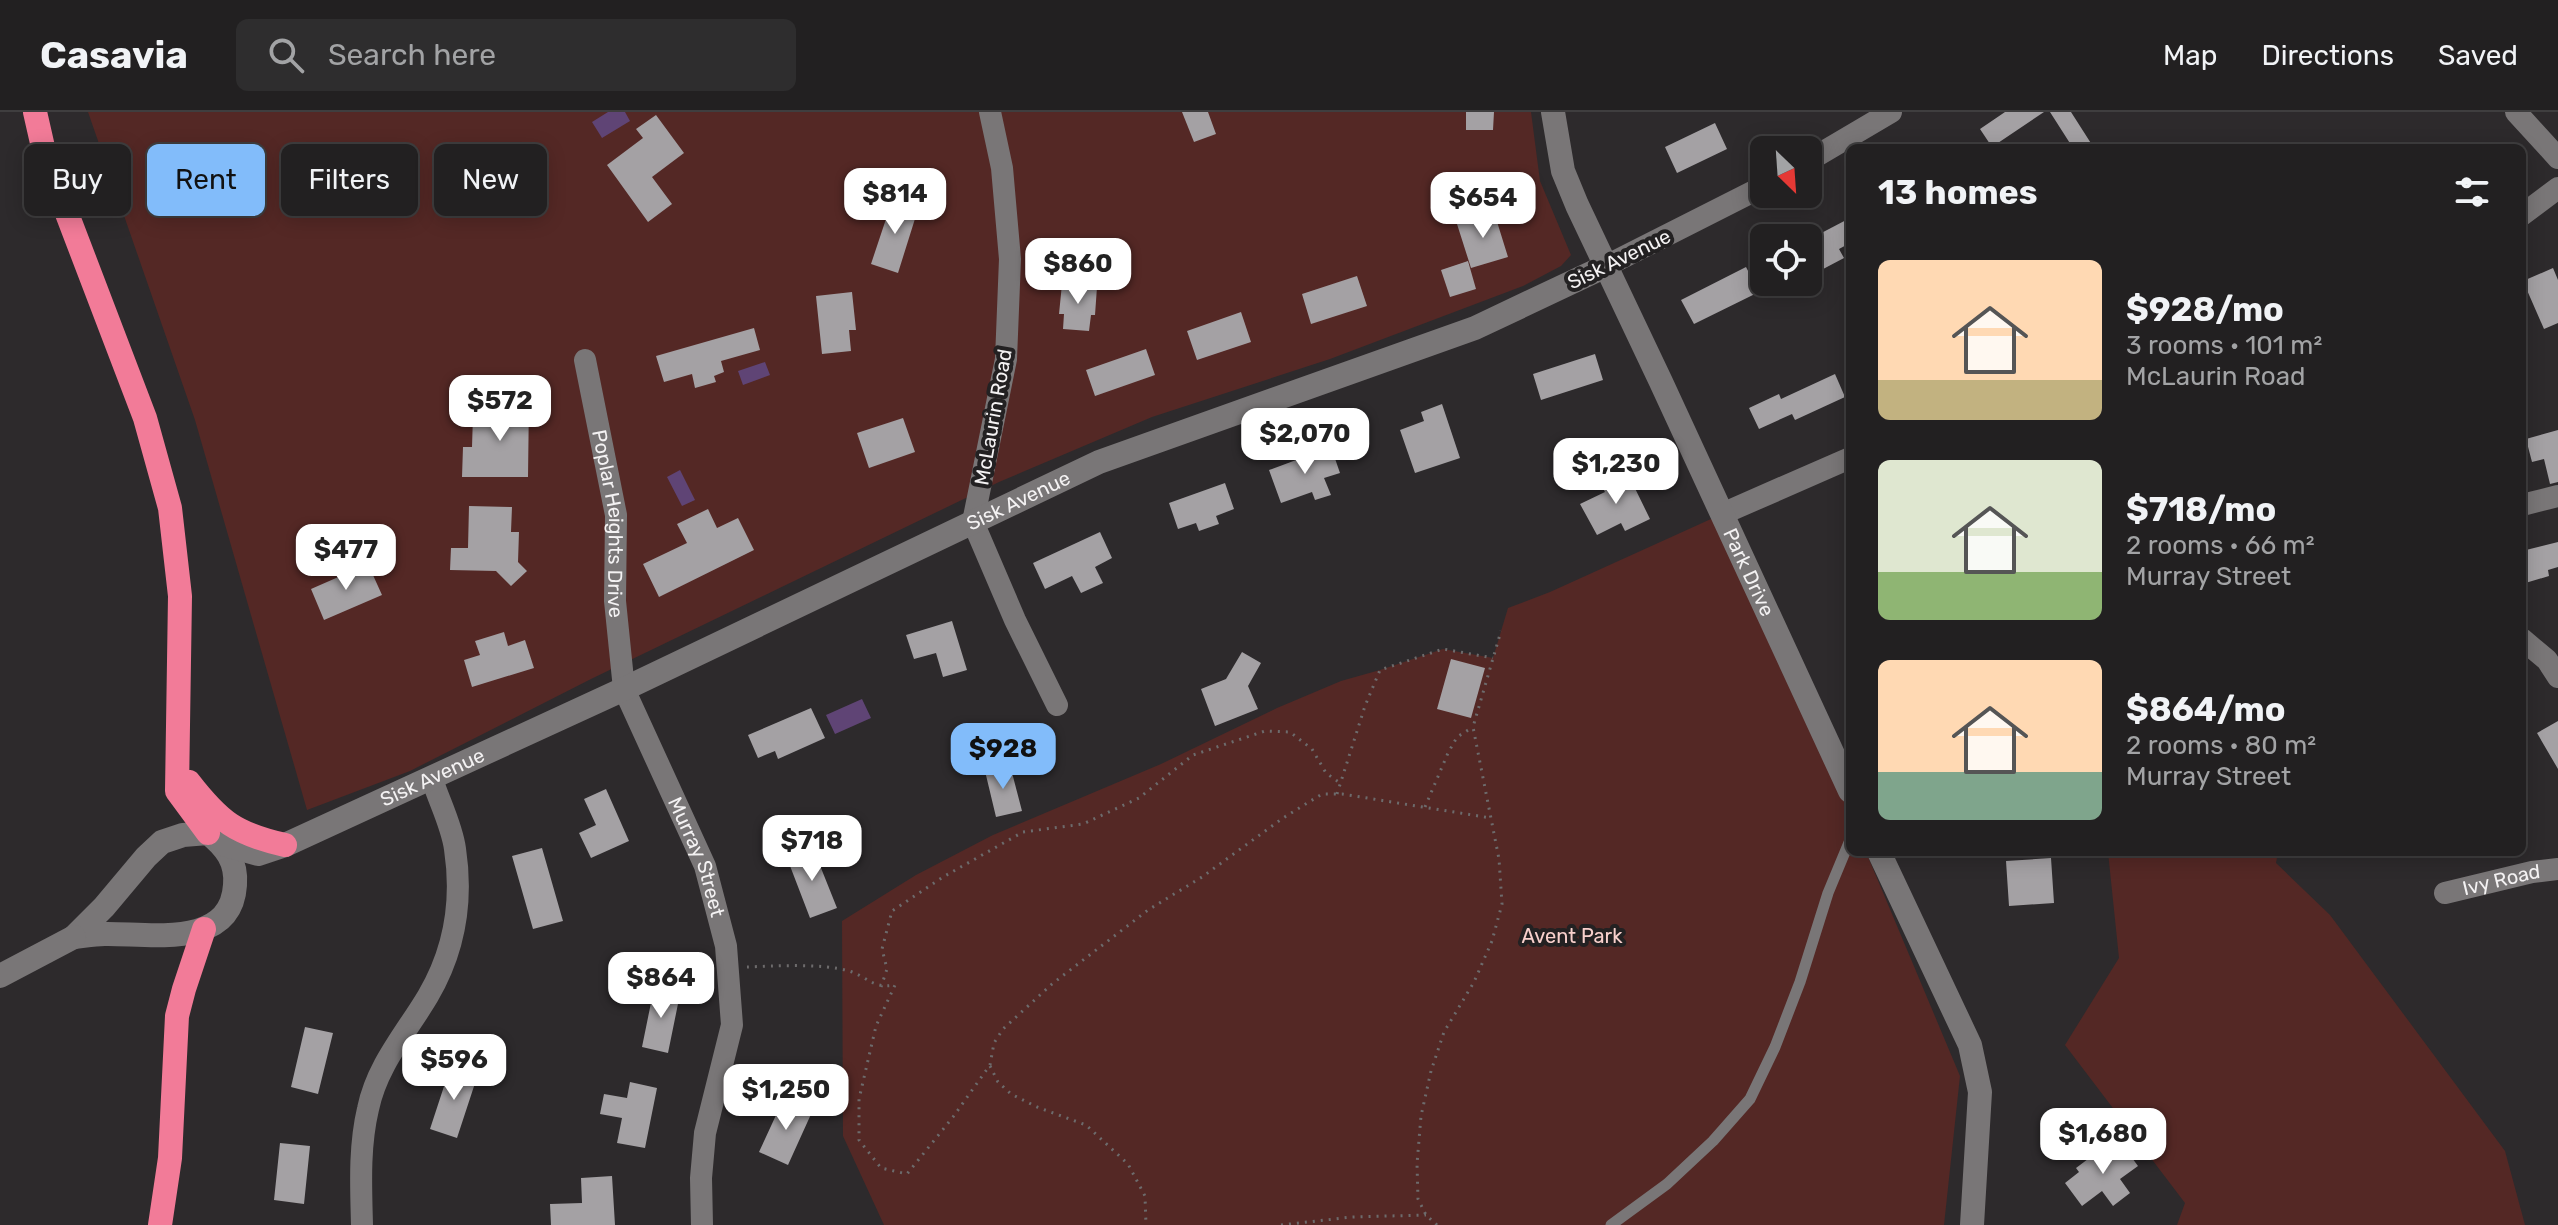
<!DOCTYPE html>
<html lang="en">
<head>
<meta charset="utf-8">
<style>
	:root { --surface:#222021; --page:#2e2d2e; --text:#f1f3f6; --muted:#a2a3a5; --line:#3f3e3f; --accent:#82bcfa }
	body { margin:0; font-family:Rubik,sans-serif; background:var(--page); color:var(--text); height:100vh; display:flex; flex-direction:column; font-size:30px; white-space:nowrap }
	* { box-sizing:border-box; margin:0 }
	p { font-size:26px; color:var(--muted) }
	.icon { flex:none; width:44px; height:44px; fill:none; stroke:currentColor; stroke-width:2; stroke-linecap:round; stroke-linejoin:round }
	.map { position:relative; flex:1; overflow:hidden }
	.panel { position:absolute; left:1846px; top:32px; width:680px; height:712px; display:flex; flex-direction:column; background:var(--surface); border-radius:12px; box-shadow:0 4px 20px #0003,0 0 0 2px var(--line) }
	.panel>* { flex:none }
	.banner { position:absolute; left:24px; top:32px; width:760px; height:72px; display:flex; gap:16px }
	.needle { width:52px; rotate:155deg }
	.controls { position:absolute; left:1750px; top:24px; display:grid; gap:16px }
	.controls a { display:grid; place-items:center; width:72px; height:72px; border-radius:12px; background:var(--surface); box-shadow:0 4px 20px #0003,0 0 0 2px var(--line); font-size:40px }
	.price { position:absolute; translate:-50% -68px; padding:0 18px; border-radius:16px; background:#fff; color:#222; font-size:26px; line-height:52px; filter:drop-shadow(0 2px 4px #0008) }
	.price::after { content:''; position:absolute; left:50%; top:48px; width:24px; height:18px; margin-left:-12px; background:inherit; clip-path:polygon(0 0,100% 0,50% 100%) }
	.price.selected { background:var(--accent); color:#111 }
	ul { padding:0; list-style:none }
	li { display:flex; align-items:center; gap:24px; height:200px; padding:0 32px }
	li span { display:grid; place-items:center; flex:none; width:224px; height:160px; border-radius:12px; color:#555 }
	li>.icon { margin-inline-start:auto }
	span .icon { width:96px; height:96px; fill:#fffc; stroke-width:1 }
	li b { font-size:34px }
	h2 { display:flex; justify-content:space-between; align-items:center; height:96px; padding:0 32px; font-size:34px }
	.pill { padding:0 28px; border-radius:12px; background:var(--surface); box-shadow:0 4px 20px #0003,0 0 0 2px var(--line); font-size:28px; line-height:72px }
	.pill.selected { background:var(--accent); color:#111 }
	header { display:flex; align-items:center; gap:48px; box-sizing:border-box; height:112px; padding:0 40px; background:var(--surface); border-bottom:2px solid var(--line) }
	header strong { font-size:38px }
	nav { display:flex; gap:44px; margin-inline-start:auto; font-size:28px }
	.search { width:560px; height:72px; background:var(--page); display:flex; align-items:center; gap:20px; box-sizing:border-box; padding:0 28px; border-radius:12px; color:var(--muted); font-size:30px }
	.map>svg:first-child { display:block }
	.green { fill:#542825 }
	.water { fill:#5f4475 }
	.building { fill:#a4a1a4 }
	.lines { fill:none; stroke-linecap:round; stroke-linejoin:round }
	.path { stroke:#6d6b6c; stroke-width:3; stroke-dasharray:2 6; stroke-linecap:butt }
	.lane { stroke:#797677; stroke-width:11 }
	.street { stroke:#797677; stroke-width:22 }
	.secondary { stroke:#797677; stroke-width:24 }
	.highway { stroke:#f27b98; stroke-width:24 }
	.labels { text-anchor:middle; dominant-baseline:central; stroke-width:8; stroke-linejoin:round; paint-order:stroke }
	.street-label { font-size:20px; fill:#f4f2f3; stroke:#232122 }
	.park-label { font-size:20px; fill:#f8d0cc; stroke:#232122 }
</style>
</head>
<body>
<header>
<strong>Casavia</strong>
<div class="search"><svg class="icon" aria-label="search" viewBox="0 0 24 24"><circle cx="10" cy="10" r="6"/><path d="M15 15l6 6"/></svg>Search here</div>
<nav><a>Map</a><a>Directions</a><a>Saved</a></nav>
</header>
<div class="map">
<svg width="2558" height="1113" viewBox="0 0 2558 1113">
	<rect width="100%" height="100%" fill="#2d2a2c"/>
	<path class="green" d="M 88,0 L 1531,0 L 1540,69 L 1571,143 L 1561,154 L 1523,174 L 1330,247 L 1152,305 L 999,370 L 591,567 L 410,659 L 307,698 L 195,308 Z
		M 1722,402 L 1850,702 L 1850,740 L 1866,740 L 1960,964 L 1944,1113 L 884,1113 L 843,1024 L 842,809 L 916,763 L 993,723 L 1161,652 L 1277,596 L 1341,569 L 1380,558 L 1443,537 L 1493,546 L 1508,496 L 1550,480 Z
		M 2108,740 L 2278,740 L 2276,751 L 2330,803 L 2505,1039 L 2525,1113 L 2177,1113 L 2185,1091 L 2065,933 L 2119,846 Z"/>
	<path class="water" d="M 608,0 L 625,0 L 630,9 L 602,26 L 592,10 Z
		M 765,250 L 770,263 L 743,273 L 738,259 Z
		M 680,358 L 695,388 L 682,394 L 667,365 Z
		M 862,587 L 871,606 L 835,622 L 826,603 Z"/>
	<path class="building" d="M 1182,0 L 1208,0 L 1216,22 L 1194,30 Z
		M 1466,0 L 1494,0 L 1493,18 L 1466,18 Z
		M 2005,0 L 2044,0 L 1992,35 L 1980,17 Z
		M 2050,0 L 2071,0 L 2094,36 L 2073,36 Z
		M 656,3 L 684,41 L 652,65 L 672,92 L 648,110 L 607,53 L 643,26 L 636,17 Z
		M 1715,11 L 1727,37 L 1677,61 L 1665,35 Z
		M 893,86 L 919,94 L 898,161 L 871,152 Z
		M 1494,100 L 1508,145 L 1471,156 L 1457,112 Z
		M 1850,106 L 1850,131 L 1839,137 L 1844,146 L 1808,165 L 1808,128 Z
		M 1468,149 L 1476,177 L 1450,185 L 1441,158 Z
		M 1746,155 L 1759,180 L 1694,212 L 1681,188 Z
		M 2553,156 L 2558,168 L 2558,211 L 2544,217 L 2523,169 Z
		M 1357,164 L 1367,194 L 1311,212 L 1302,182 Z
		M 1062,172 L 1097,175 L 1095,203 L 1091,203 L 1089,219 L 1063,217 L 1064,202 L 1059,202 Z
		M 852,180 L 856,218 L 849,218 L 851,239 L 822,242 L 816,184 Z
		M 1241,200 L 1251,230 L 1197,248 L 1187,219 Z
		M 754,216 L 760,238 L 721,249 L 724,260 L 714,264 L 716,270 L 695,276 L 692,262 L 664,270 L 656,244 Z
		M 1146,237 L 1155,263 L 1095,284 L 1086,258 Z
		M 1595,242 L 1603,268 L 1541,288 L 1533,262 Z
		M 1835,262 L 1845,285 L 1795,308 L 1792,302 L 1759,317 L 1749,296 L 1779,282 L 1781,287 Z
		M 499,288 L 529,288 L 528,365 L 462,365 L 463,335 L 472,335 L 473,303 L 499,303 Z
		M 1442,292 L 1460,346 L 1415,361 L 1400,318 L 1424,309 L 1421,300 Z
		M 903,306 L 915,340 L 869,356 L 857,321 Z
		M 2558,318 L 2558,370 L 2550,372 L 2544,347 L 2532,350 L 2526,327 Z
		M 1331,335 L 1340,361 L 1324,366 L 1331,383 L 1315,388 L 1312,380 L 1281,391 L 1269,358 Z
		M 1627,360 L 1650,407 L 1625,419 L 1621,411 L 1597,423 L 1580,392 L 1605,380 L 1601,373 Z
		M 1225,371 L 1234,397 L 1216,404 L 1219,412 L 1199,419 L 1196,411 L 1178,417 L 1169,391 Z
		M 469,394 L 512,395 L 511,420 L 519,420 L 518,450 L 527,459 L 511,474 L 496,459 L 450,458 L 451,436 L 468,436 Z
		M 708,397 L 717,416 L 738,406 L 754,438 L 659,485 L 643,452 L 687,431 L 677,412 Z
		M 1100,420 L 1112,446 L 1095,455 L 1103,471 L 1081,481 L 1072,464 L 1045,477 L 1033,451 Z
		M 2558,430 L 2558,455 L 2548,458 L 2549,464 L 2522,472 L 2522,439 Z
		M 368,452 L 382,483 L 324,508 L 311,477 Z
		M 952,509 L 967,558 L 943,565 L 936,541 L 914,547 L 906,523 Z
		M 504,520 L 508,534 L 525,528 L 534,556 L 472,575 L 464,548 L 480,543 L 475,529 Z
		M 1242,540 L 1261,551 L 1248,574 L 1258,597 L 1215,614 L 1201,577 L 1226,567 Z
		M 1451,547 L 1485,556 L 1471,606 L 1437,597 Z
		M 811,596 L 825,626 L 778,647 L 775,639 L 758,646 L 748,623 Z
		M 2558,609 L 2558,657 L 2537,621 Z
		M 1010,653 L 1022,699 L 996,705 L 985,659 Z
		M 606,677 L 629,729 L 591,746 L 579,721 L 596,713 L 584,687 Z
		M 542,736 L 563,809 L 533,817 L 512,744 Z
		M 813,736 L 837,796 L 810,806 L 787,746 Z
		M 2051,746 L 2054,791 L 2009,794 L 2006,749 Z
		M 654,876 L 680,882 L 668,941 L 642,935 Z
		M 305,915 L 333,921 L 318,982 L 291,975 Z
		M 451,953 L 478,962 L 457,1026 L 430,1017 Z
		M 630,970 L 657,976 L 645,1036 L 617,1031 L 622,1006 L 600,1002 L 604,982 L 627,986 Z
		M 783,988 L 812,1000 L 788,1053 L 759,1040 Z
		M 280,1031 L 310,1034 L 304,1092 L 274,1088 Z
		M 2121,1031 L 2138,1054 L 2120,1067 L 2130,1081 L 2113,1094 L 2102,1079 L 2082,1094 L 2065,1071 L 2079,1060 L 2076,1056 L 2104,1035 L 2108,1040 Z
		M 612,1064 L 615,1113 L 551,1113 L 550,1092 L 582,1091 L 581,1066 Z"/>
	<g class="lines">
		<path class="path" d="M 1337,682 L 1365,594 L 1380,558 L 1443,537 L 1493,546
			M 1425,695 L 1448,641 L 1457,625 L 1473,615
			M 747,855 C 775,854 822,851 849,859 C 868,865 873,877 895,873 L 876,914 L 859,987 L 859,1028 L 881,1056 L 907,1062 L 953,1005 L 990,953 L 994,931 L 1003,917 L 1052,872 L 1148,798 L 1202,765 L 1283,706 L 1322,682 L 1342,682 L 1491,706
			M 881,875 L 887,857 L 882,837 L 892,799 L 943,765 L 1023,720 L 1083,712 L 1139,686 L 1193,643 L 1265,619 L 1290,620 L 1312,637 L 1326,661 L 1340,671
			M 990,954 L 998,970 L 1011,982 L 1037,995 L 1086,1013 L 1128,1052 L 1145,1084 L 1146,1113
			M 1281,1113 L 1352,1105 L 1426,1103
			M 1437,1113 L 1426,1103 L 1418,1087 L 1417,1052 L 1421,1004 L 1431,959 L 1444,920 L 1474,870 L 1492,829 L 1502,792 L 1499,747 L 1473,615 L 1501,519"/>
		<path class="lane" d="M 1611,1113 L 1667,1072 L 1713,1029 L 1750,987 L 1775,935 L 1800,870 L 1828,781 L 1850,728"/>
		<g class="street">
			<path d="M 990,0 L 1002,56 L 1010,147 L 1006,247 L 973,410 L 1015,508 L 1057,593"/>
			<path d="M 2516,0 L 2558,46"/>
			<path d="M 1808,49 L 1891,0"/>
			<path d="M 2522,103 L 2558,76"/>
			<path d="M 1604,155 L 1764,74"/>
			<path id="s1" d="M 585,248 L 616,403 L 615,489 L 624,577 L 705,754 L 726,834 L 732,913 L 705,1021 L 701,1066 L 702,1113"/>
			<path d="M 2522,393 L 2558,384"/>
			<path d="M 1722,402 L 1850,346"/>
			<path d="M 2522,527 L 2547,548 L 2558,565"/>
			<path id="s2" d="M 2445,781 L 2532,760 L 2558,757"/>
			<path d="M 362,1113 C 361,1074 359,1035 368,997 C 377,953 406,921 428,884 C 455,838 463,790 455,737 C 452,714 439,689 432,667"/>
		</g>
		<g class="secondary">
			<path id="s3" d="M 1553,0 L 1563,59 L 1577,93 L 1661,270 L 1850,679"/>
			<path d="M 208,721 C 226,735 237,750 235,773 C 231,838 147,821 105,822 C 94,822 84,824 74,825 L 104,795 L 146,745 L 162,730 L 183,723 Z"/>
			<path id="s4" d="M 222,732 L 258,742 L 285,733 L 624,577 L 1099,350 L 1475,216 L 1604,155"/>
			<path d="M 1879,740 L 1970,933 L 1980,980 L 1972,1113"/>
			<path d="M 0,864 L 74,825"/>
		</g>
		<path class="highway" d="M 35,0 L 45,44 L 145,306 L 170,396 L 180,484 L 177,679 L 208,721
			M 189,670 C 220,710 236,722 285,733
			M 160,1113 L 170,1046 L 177,904 L 184,877 L 204,817"/>
	</g>
	<g class="labels">
		<g class="street-label">
			<text transform="translate(1619 147) rotate(-26)">Sisk Avenue</text>
			<text transform="translate(993 305) rotate(-80)">McLaurin Road</text>
			<text stroke="none"><textPath href="#s4" startOffset="876">Sisk Avenue</textPath></text>
			<text stroke="none"><textPath href="#s1" startOffset="166">Poplar Heights Drive</textPath></text>
			<text stroke="none"><textPath href="#s3" startOffset="502">Park Drive</textPath></text>
			<text stroke="none"><textPath href="#s4" startOffset="228">Sisk Avenue</textPath></text>
			<text stroke="none"><textPath href="#s1" startOffset="516">Murray Street</textPath></text>
			<text stroke="none"><textPath href="#s2" startOffset="58">Ivy Road</textPath></text>
		</g>
		<g class="park-label">
			<text x="1572" y="824">Avent Park</text>
		</g>
	</g>
</svg>
<div class="controls">
<a><svg class="needle" viewBox="-14 -14 28 28"><path d="M0-13l5 13h-10z" fill="#e53935"/><path d="M0 13l5-13h-10z" fill="#a2a3a5"/></svg></a>
<a><svg class="icon" aria-label="locate" viewBox="0 0 24 24"><circle cx="12" cy="12" r="6"/><path d="M12 2v4M12 18v4M2 12h4M18 12h4"/></svg></a>
</div>
<b class="price" style="left:895px;top:124px">$814</b>
<b class="price" style="left:1483px;top:128px">$654</b>
<b class="price" style="left:1078px;top:194px">$860</b>
<b class="price" style="left:500px;top:331px">$572</b>
<b class="price" style="left:1305px;top:364px">$2,070</b>
<b class="price" style="left:1616px;top:394px">$1,230</b>
<b class="price" style="left:346px;top:480px">$477</b>
<b class="price selected" style="left:1003px;top:679px">$928</b>
<b class="price" style="left:812px;top:771px">$718</b>
<b class="price" style="left:661px;top:908px">$864</b>
<b class="price" style="left:454px;top:990px">$596</b>
<b class="price" style="left:786px;top:1020px">$1,250</b>
<b class="price" style="left:2103px;top:1064px">$1,680</b>
<div class="banner">
<a class="pill">Buy</a>
<a class="pill selected">Rent</a>
<a class="pill">Filters</a>
<a class="pill">New</a>
</div>
<section class="panel">
<h2>13 homes<svg class="icon" aria-label="filters" viewBox="0 0 24 24"><path d="M4 7h16M4 17h16"/><circle cx="9" cy="7" r="2"/><circle cx="15" cy="17" r="2"/></svg></h2>
<ul>
<li><span style="background:linear-gradient(#ffd9b3 75%,#c2b280 0)"><svg class="icon" aria-label="home" viewBox="0 0 24 24"><path d="M3 11l9-7 9 7M6 9v11h12V9"/></svg></span><div><b>$928/mo</b><p>3 rooms · 101 m²</p><p>McLaurin Road</p></div></li>
<li><span style="background:linear-gradient(#dfe7d0 70%,#8fb573 0)"><svg class="icon" aria-label="home" viewBox="0 0 24 24"><path d="M3 11l9-7 9 7M6 9v11h12V9"/></svg></span><div><b>$718/mo</b><p>2 rooms · 66 m²</p><p>Murray Street</p></div></li>
<li><span style="background:linear-gradient(#ffd9b3 70%,#7fa58c 0)"><svg class="icon" aria-label="home" viewBox="0 0 24 24"><path d="M3 11l9-7 9 7M6 9v11h12V9"/></svg></span><div><b>$864/mo</b><p>2 rooms · 80 m²</p><p>Murray Street</p></div></li>
</ul>
</section>
</div>
</body>
</html>
